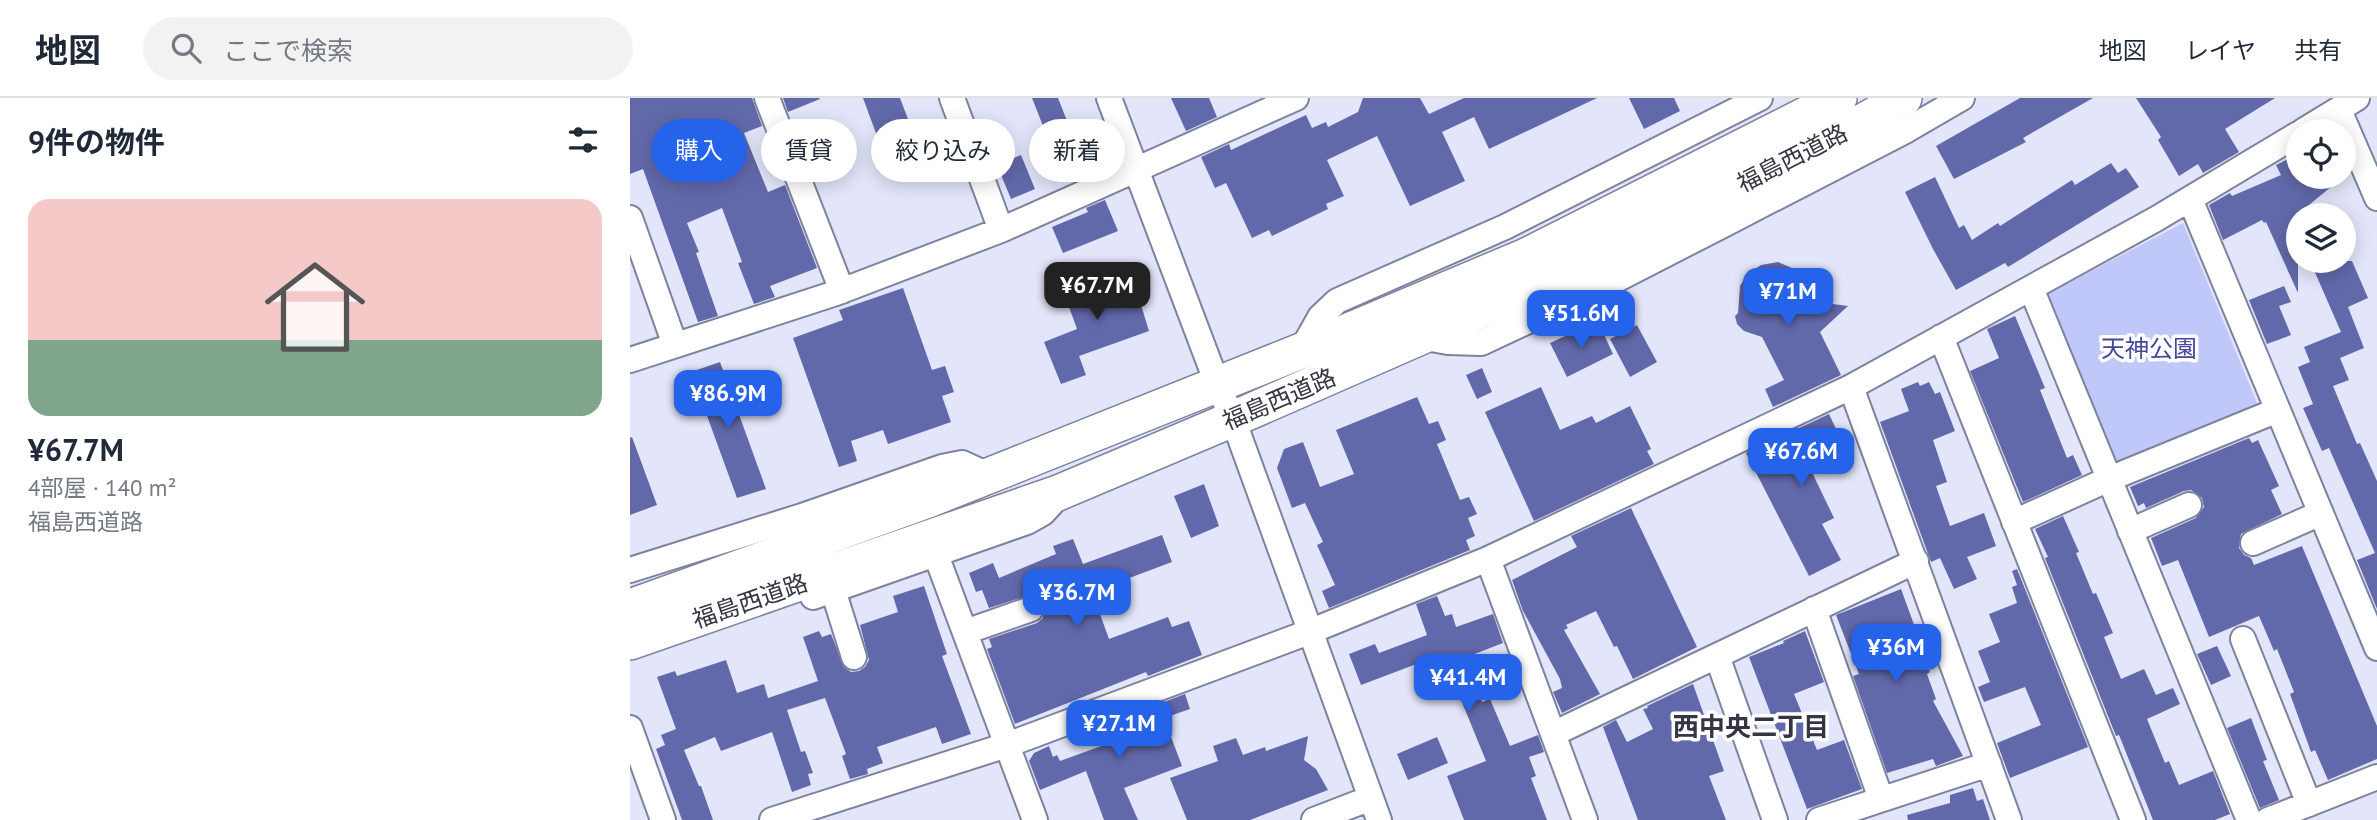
<!DOCTYPE html>
<html lang="ja">
<head>
<meta charset="utf-8">
<style>
	:root { --surface:#fff; --page:#f2f2f3; --text:#1f2937; --muted:#747a83; --line:#e0e1e3; --accent:#2563eb }
	body { margin:0; font-family:"PT Sans","Noto Sans JP",sans-serif; background:var(--page); color:var(--text); height:100vh; display:flex; flex-direction:column; font-size:26px; white-space:nowrap }
	* { box-sizing:border-box; margin:0 }
	p { font-size:23px; color:var(--muted) }
	.icon { flex:none; width:38px; height:38px; fill:none; stroke:currentColor; stroke-width:2; stroke-linecap:round; stroke-linejoin:round }
	.map { position:relative; flex:1; overflow:hidden }
	.drawer { display:flex; flex-direction:column; background:var(--surface); width:630px }
	.drawer>* { flex:none }
	.hud { position:absolute; left:21px; top:21px; width:665px; height:63px; display:flex; gap:14px }
	.tools { position:absolute; left:1656px; top:21px; display:grid; gap:14px }
	.tools a { display:grid; place-items:center; width:70px; height:70px; border-radius:50%; background:var(--surface); box-shadow:0 4px 18px #0003; font-size:35px }
	.price { position:absolute; translate:-50% -60px; padding:0 16px; border-radius:14px; background:var(--accent); color:#fff; font-size:23px; line-height:46px; filter:drop-shadow(0 2px 4px #0008) }
	.price::after { content:''; position:absolute; left:50%; top:42px; width:21px; height:16px; margin-left:-10px; background:inherit; clip-path:polygon(0 0,100% 0,50% 100%) }
	.price.active { background:#222; color:#fff }
	ul { padding:0; list-style:none }
	li { display:grid; align-content:center; gap:14px; height:371px; padding:0 28px }
	li+li { border-top:2px solid var(--line) }
	li span { display:grid; place-items:center; height:217px; border-radius:21px; color:#555 }
	li>.icon { margin-inline-start:auto }
	span .icon { width:126px; height:126px; fill:#fffc; stroke-width:1 }
	li b { font-size:30px }
	h2 { display:flex; justify-content:space-between; align-items:center; height:84px; padding:0 28px; font-size:30px }
	.chip { padding:0 24px; border-radius:32px; background:var(--surface); box-shadow:0 4px 18px #0003; font-size:24px; line-height:63px }
	.chip.active { background:var(--accent); color:#fff }
	header { display:flex; align-items:center; gap:42px; box-sizing:border-box; height:98px; padding:0 35px; background:var(--surface); border-bottom:2px solid var(--line) }
	header strong { font-size:33px }
	nav { display:flex; gap:38px; margin-inline-start:auto; font-size:24px }
	.search { width:490px; height:63px; background:var(--page); display:flex; align-items:center; gap:18px; box-sizing:border-box; padding:0 24px; border-radius:38px; color:var(--muted); font-size:26px }
	main { display:flex; flex:1; min-height:0 }
	.map>svg:first-child { display:block }
	.green { fill:#c0c8fa }
	.building { fill:#6269aa }
	.lines { fill:none; stroke-linecap:round; stroke-linejoin:round }
	.minor-casing { stroke:#7d829f; stroke-width:28 }
	.highway-casing { stroke:#7d829f; stroke-width:38 }
	.minor { stroke:#fff; stroke-width:24 }
	.highway { stroke:#fff; stroke-width:35 }
	.labels { text-anchor:middle; dominant-baseline:central; stroke-width:7; stroke-linejoin:round; paint-order:stroke }
	.street-label { font-size:24px; fill:#343642; stroke:#fff }
	.park-label { font-size:24px; fill:#44489a; stroke:#fff }
	.neighbourhood-label { font-size:26px; font-weight:bold; fill:#343642; stroke:#fff }
</style>
</head>
<body>
<header>
<strong>地図</strong>
<div class="search"><svg class="icon" aria-label="search" viewBox="0 0 24 24"><circle cx="10" cy="10" r="6"/><path d="M15 15l6 6"/></svg>ここで検索</div>
<nav><a>地図</a><a>レイヤ</a><a>共有</a></nav>
</header>
<main>
<section class="drawer">
<h2>9件の物件<svg class="icon" aria-label="filters" viewBox="0 0 24 24"><path d="M4 7h16M4 17h16"/><circle cx="9" cy="7" r="2"/><circle cx="15" cy="17" r="2"/></svg></h2>
<ul>
<li><span style="background:linear-gradient(#f6c9c9 65%,#7fa58c 0)"><svg class="icon" aria-label="home" viewBox="0 0 24 24"><path d="M3 11l9-7 9 7M6 9v11h12V9"/></svg></span><div><b>¥67.7M</b><p>4部屋 · 140 m²</p><p>福島西道路</p></div></li>
</ul>
</section>
<div class="map">
<svg width="1747" height="722" viewBox="0 0 1747 722">
	<rect width="100%" height="100%" fill="#e3e6fa"/>
	<path class="green" d="M 1553,125 L 1629,310 L 1483,370 L 1414,198 Z"/>
	<path class="building" d="M 0,0 L 122,0 L 132,28 L 114,35 L 138,94 L 155,87 L 187,170 L 140,188 L 145,199 L 124,206 L 108,165 L 112,164 L 92,110 L 57,125 L 69,154 L 66,155 L 88,218 L 68,224 L 13,71 L 0,76 Z
		M 153,0 L 189,0 L 190,1 L 158,14 Z
		M 233,0 L 270,0 L 284,37 L 251,49 Z
		M 402,0 L 428,0 L 441,33 L 449,30 L 466,73 L 445,83 L 439,66 L 434,68 L 419,31 L 415,33 Z
		M 541,0 L 579,0 L 587,19 L 556,33 Z
		M 733,0 L 790,0 L 799,16 L 834,0 L 967,0 L 859,51 L 844,19 L 812,34 L 835,83 L 780,108 L 747,38 L 697,62 L 714,98 L 696,106 L 698,111 L 642,138 L 639,132 L 622,140 L 596,85 L 585,90 L 571,59 L 599,46 L 601,52 L 676,17 L 682,30 L 696,24 L 698,29 L 728,14 Z
		M 999,0 L 1044,0 L 1050,13 L 1014,31 Z
		M 1390,0 L 1463,0 L 1393,40 L 1396,44 L 1324,81 L 1306,48 Z
		M 1506,0 L 1645,0 L 1595,31 L 1609,54 L 1573,75 L 1568,66 L 1549,78 L 1528,42 L 1531,39 Z
		M 1668,56 L 1668,79 L 1713,79 L 1668,116 L 1668,195 L 1636,124 L 1634,125 L 1632,122 L 1593,142 L 1579,107 L 1600,95 L 1602,98 L 1651,77 L 1646,67 Z
		M 391,57 L 405,91 L 381,101 L 367,67 Z
		M 1481,65 L 1488,75 L 1496,70 L 1509,89 L 1378,169 L 1375,165 L 1326,192 L 1303,151 L 1275,94 L 1305,79 L 1329,130 L 1334,127 L 1342,142 L 1368,125 L 1370,128 L 1442,82 L 1445,87 Z
		M 475,102 L 488,133 L 433,155 L 422,129 L 458,114 L 456,110 Z
		M 1680,163 L 1722,163 L 1738,200 L 1718,209 L 1734,250 L 1710,260 L 1719,282 L 1703,288 L 1727,346 L 1730,345 L 1747,383 L 1747,511 L 1727,462 L 1745,455 L 1699,350 L 1692,353 L 1673,310 L 1683,306 L 1668,269 L 1680,264 L 1674,249 L 1711,234 Z
		M 1148,164 L 1162,170 L 1173,179 L 1180,203 L 1218,208 L 1190,234 L 1211,277 L 1143,309 L 1135,291 L 1154,282 L 1132,239 L 1114,233 L 1107,226 L 1105,218 L 1108,215 L 1110,188 L 1117,176 L 1131,167 Z
		M 500,171 L 519,233 L 449,258 L 456,277 L 431,286 L 414,244 L 447,231 L 434,195 Z
		M 1654,188 L 1661,204 L 1649,208 L 1661,237 L 1637,246 L 1619,202 Z
		M 273,190 L 302,272 L 315,268 L 324,294 L 312,298 L 321,324 L 258,346 L 253,332 L 221,343 L 227,363 L 209,369 L 163,240 L 213,222 L 209,212 Z
		M 1385,218 L 1415,290 L 1410,292 L 1437,360 L 1443,357 L 1452,377 L 1393,404 L 1340,273 L 1369,260 L 1357,231 Z
		M 1007,227 L 1027,264 L 1000,279 L 980,241 Z
		M 970,228 L 983,256 L 937,279 L 920,245 L 946,233 L 948,238 Z
		M 90,264 L 136,391 L 107,400 L 61,274 Z
		M 852,270 L 862,294 L 847,301 L 836,277 Z
		M 1288,284 L 1290,288 L 1299,284 L 1305,296 L 1310,294 L 1325,333 L 1303,342 L 1317,384 L 1306,388 L 1320,428 L 1354,415 L 1366,448 L 1337,459 L 1347,481 L 1324,491 L 1310,460 L 1301,464 L 1250,324 L 1279,313 L 1271,291 Z
		M 911,289 L 930,332 L 962,318 L 966,325 L 1000,308 L 1021,351 L 1017,353 L 1024,366 L 904,423 L 855,314 Z
		M 787,299 L 799,326 L 808,323 L 816,342 L 807,346 L 830,402 L 839,399 L 847,416 L 838,420 L 845,438 L 836,442 L 840,452 L 699,510 L 692,493 L 705,487 L 687,447 L 693,444 L 675,405 L 662,410 L 647,370 L 654,351 L 673,344 L 690,389 L 724,376 L 706,332 Z
		M 1199,316 L 1215,350 L 1179,368 L 1204,420 L 1192,426 L 1211,462 L 1179,478 L 1116,355 Z
		M 2,339 L 27,407 L 0,417 L 0,340 Z
		M 1619,340 L 1622,345 L 1628,342 L 1649,388 L 1641,392 L 1652,416 L 1611,436 L 1609,450 L 1614,457 L 1621,460 L 1624,467 L 1672,448 L 1747,628 L 1747,661 L 1698,682 L 1685,652 L 1681,654 L 1660,596 L 1664,594 L 1647,551 L 1644,553 L 1629,518 L 1579,539 L 1548,462 L 1532,468 L 1521,440 L 1566,420 L 1574,409 L 1572,400 L 1561,392 L 1554,393 L 1516,410 L 1514,405 L 1508,408 L 1500,389 Z
		M 574,386 L 589,428 L 561,440 L 544,398 Z
		M 1001,410 L 1067,549 L 1003,581 L 987,548 L 984,549 L 966,513 L 936,527 L 938,530 L 934,532 L 970,596 L 932,615 L 923,594 L 932,590 L 930,581 L 893,513 L 882,482 L 947,449 L 941,438 Z
		M 1433,418 L 1449,454 L 1446,455 L 1463,496 L 1466,495 L 1483,535 L 1474,539 L 1491,581 L 1514,571 L 1526,597 L 1543,590 L 1550,606 L 1517,621 L 1535,665 L 1539,663 L 1549,687 L 1583,673 L 1600,716 L 1585,722 L 1523,722 L 1489,637 L 1486,638 L 1415,460 L 1418,459 L 1405,431 Z
		M 532,437 L 542,464 L 462,494 L 479,541 L 538,519 L 542,529 L 559,523 L 572,557 L 518,578 L 516,574 L 385,626 L 357,551 L 362,549 L 359,541 L 407,525 L 413,520 L 415,507 L 410,499 L 403,496 L 359,510 L 352,492 L 346,494 L 339,475 L 363,465 L 369,480 L 426,456 L 423,448 L 443,441 L 453,466 Z
		M 1387,471 L 1458,649 L 1380,680 L 1367,645 L 1411,627 L 1395,589 L 1354,604 L 1348,589 L 1360,584 L 1348,553 L 1370,544 L 1359,516 L 1387,505 L 1382,489 L 1387,487 L 1382,473 Z
		M 294,488 L 317,556 L 312,558 L 341,636 L 312,646 L 306,629 L 247,649 L 253,665 L 237,671 L 238,676 L 220,681 L 212,658 L 216,656 L 195,600 L 157,612 L 171,654 L 175,653 L 183,675 L 178,676 L 181,687 L 162,694 L 142,634 L 91,653 L 85,639 L 54,652 L 69,688 L 71,688 L 83,722 L 52,722 L 26,651 L 35,647 L 31,637 L 46,631 L 27,579 L 45,573 L 47,578 L 96,562 L 107,595 L 134,586 L 138,600 L 188,583 L 173,539 L 189,533 L 192,539 L 201,536 L 214,569 L 221,574 L 229,573 L 235,569 L 239,562 L 230,527 L 268,514 L 263,498 Z
		M 1271,491 L 1286,532 L 1282,533 L 1300,574 L 1297,576 L 1306,601 L 1303,603 L 1333,658 L 1306,668 L 1303,661 L 1257,675 L 1223,578 L 1229,576 L 1206,517 Z
		M 807,498 L 815,518 L 822,516 L 826,529 L 863,516 L 873,545 L 842,557 L 844,563 L 839,565 L 852,604 L 860,601 L 880,648 L 908,637 L 914,654 L 899,659 L 906,678 L 901,680 L 917,722 L 834,722 L 817,678 L 856,663 L 827,592 L 817,595 L 805,559 L 731,587 L 719,556 L 745,546 L 749,555 L 797,537 L 786,506 Z
		M 1175,533 L 1194,584 L 1164,596 L 1187,652 L 1214,642 L 1232,691 L 1177,711 L 1119,559 L 1154,545 L 1153,543 Z
		M 1587,548 L 1601,578 L 1581,587 L 1567,556 Z
		M 1063,586 L 1094,673 L 1079,678 L 1096,722 L 1008,722 L 973,629 L 986,622 L 997,644 L 1023,631 L 1013,611 L 1018,610 L 1017,608 Z
		M 555,596 L 560,611 L 534,620 L 552,668 L 494,690 L 508,722 L 474,722 L 456,673 L 410,692 L 399,663 L 404,655 L 419,648 L 423,659 L 427,657 L 430,663 L 496,639 L 489,621 Z
		M 1621,620 L 1637,662 L 1633,663 L 1649,702 L 1630,710 L 1597,630 Z
		M 678,638 L 674,662 L 686,671 L 698,692 L 620,722 L 557,722 L 540,680 L 588,663 L 583,648 L 606,640 L 613,657 L 635,649 L 636,653 Z
		M 807,639 L 818,665 L 778,682 L 767,656 Z
		M 1343,690 L 1347,703 L 1353,701 L 1360,722 L 1278,722 L 1277,717 L 1320,705 L 1320,697 Z"/>
	<g class="lines">
		<g class="minor-casing">
			<path id="minor" d="M 137,0 L 212,193
				M 322,0 L 371,132
				M 479,0 L 588,288 L 603,321 L 749,722
				M 1709,12 L 1747,100
				M 1673,33 L 1727,0
				M 1560,101 L 1747,550
				M 0,120 L 45,247
				M 1401,190 L 1619,722
				M 790,239 L 818,244 L 851,245 L 982,184 L 1097,125 L 1277,32 L 1332,0
				M 1311,239 L 1503,722
				M 671,253 L 690,219 L 707,203 L 875,129 L 1130,0
				M 0,262 L 206,195 L 371,132 L 666,0
				M 1221,289 L 1379,722
				M 1384,424 L 1479,381 L 1648,312
				M 1500,433 L 1559,407
				M 1623,445 L 1691,415
				M 306,457 L 405,722
				M 858,461 L 955,722
				M 0,472 L 172,418 L 312,369 L 332,365 L 360,378
				M 203,492 L 224,559
				M 183,499 L 397,424 L 413,415 L 424,403
				M 1184,511 L 1251,701
				M 335,534 L 401,511
				M 1613,541 L 1679,706
				M 1087,558 L 1145,722
				M 0,630 L 33,722
				M 923,636 L 1286,463
				M 142,722 L 377,647 L 679,534 L 858,461 L 1221,289 L 1526,121 L 1668,36
				M 684,722 L 741,700
				M 1189,722 L 1359,666
				M 1638,722 L 1747,679"/>
		</g>
		<g class="highway-casing">
			<path id="highway" d="M 0,509 L 298,402 L 671,253 L 896,158 L 1209,0
				M 0,544 L 428,395 L 603,321 L 930,178 L 1220,31 L 1274,0"/>
		</g>
		<use href="#minor" class="minor"/>
		<use href="#highway" class="highway"/>
	</g>
	<g class="labels">
		<g class="street-label">
			<text transform="translate(1162 60) rotate(-27)">福島西道路</text>
			<text transform="translate(649 301) rotate(-23)">福島西道路</text>
			<text transform="translate(120 503) rotate(-19)">福島西道路</text>
		</g>
		<g class="park-label">
			<text x="1519" y="250">天神公園</text>
		</g>
		<g class="neighbourhood-label">
			<text x="1121" y="628">西中央二丁目</text>
		</g>
	</g>
</svg>
<div class="tools">
<a><svg class="icon" aria-label="locate" viewBox="0 0 24 24"><circle cx="12" cy="12" r="6"/><path d="M12 2v4M12 18v4M2 12h4M18 12h4"/></svg></a>
<a><svg class="icon" aria-label="layers" viewBox="0 0 24 24"><path d="M12 4l9 5-9 5-9-5zM3 14l9 5 9-5"/></svg></a>
</div>
<b class="price active" style="left:467px;top:224px">¥67.7M</b>
<b class="price" style="left:1158px;top:230px">¥71M</b>
<b class="price" style="left:951px;top:252px">¥51.6M</b>
<b class="price" style="left:98px;top:332px">¥86.9M</b>
<b class="price" style="left:1171px;top:390px">¥67.6M</b>
<b class="price" style="left:447px;top:531px">¥36.7M</b>
<b class="price" style="left:1266px;top:586px">¥36M</b>
<b class="price" style="left:838px;top:616px">¥41.4M</b>
<b class="price" style="left:489px;top:662px">¥27.1M</b>
<div class="hud">
<a class="chip active">購入</a>
<a class="chip">賃貸</a>
<a class="chip">絞り込み</a>
<a class="chip">新着</a>
</div>
</div>
</main>
</body>
</html>
